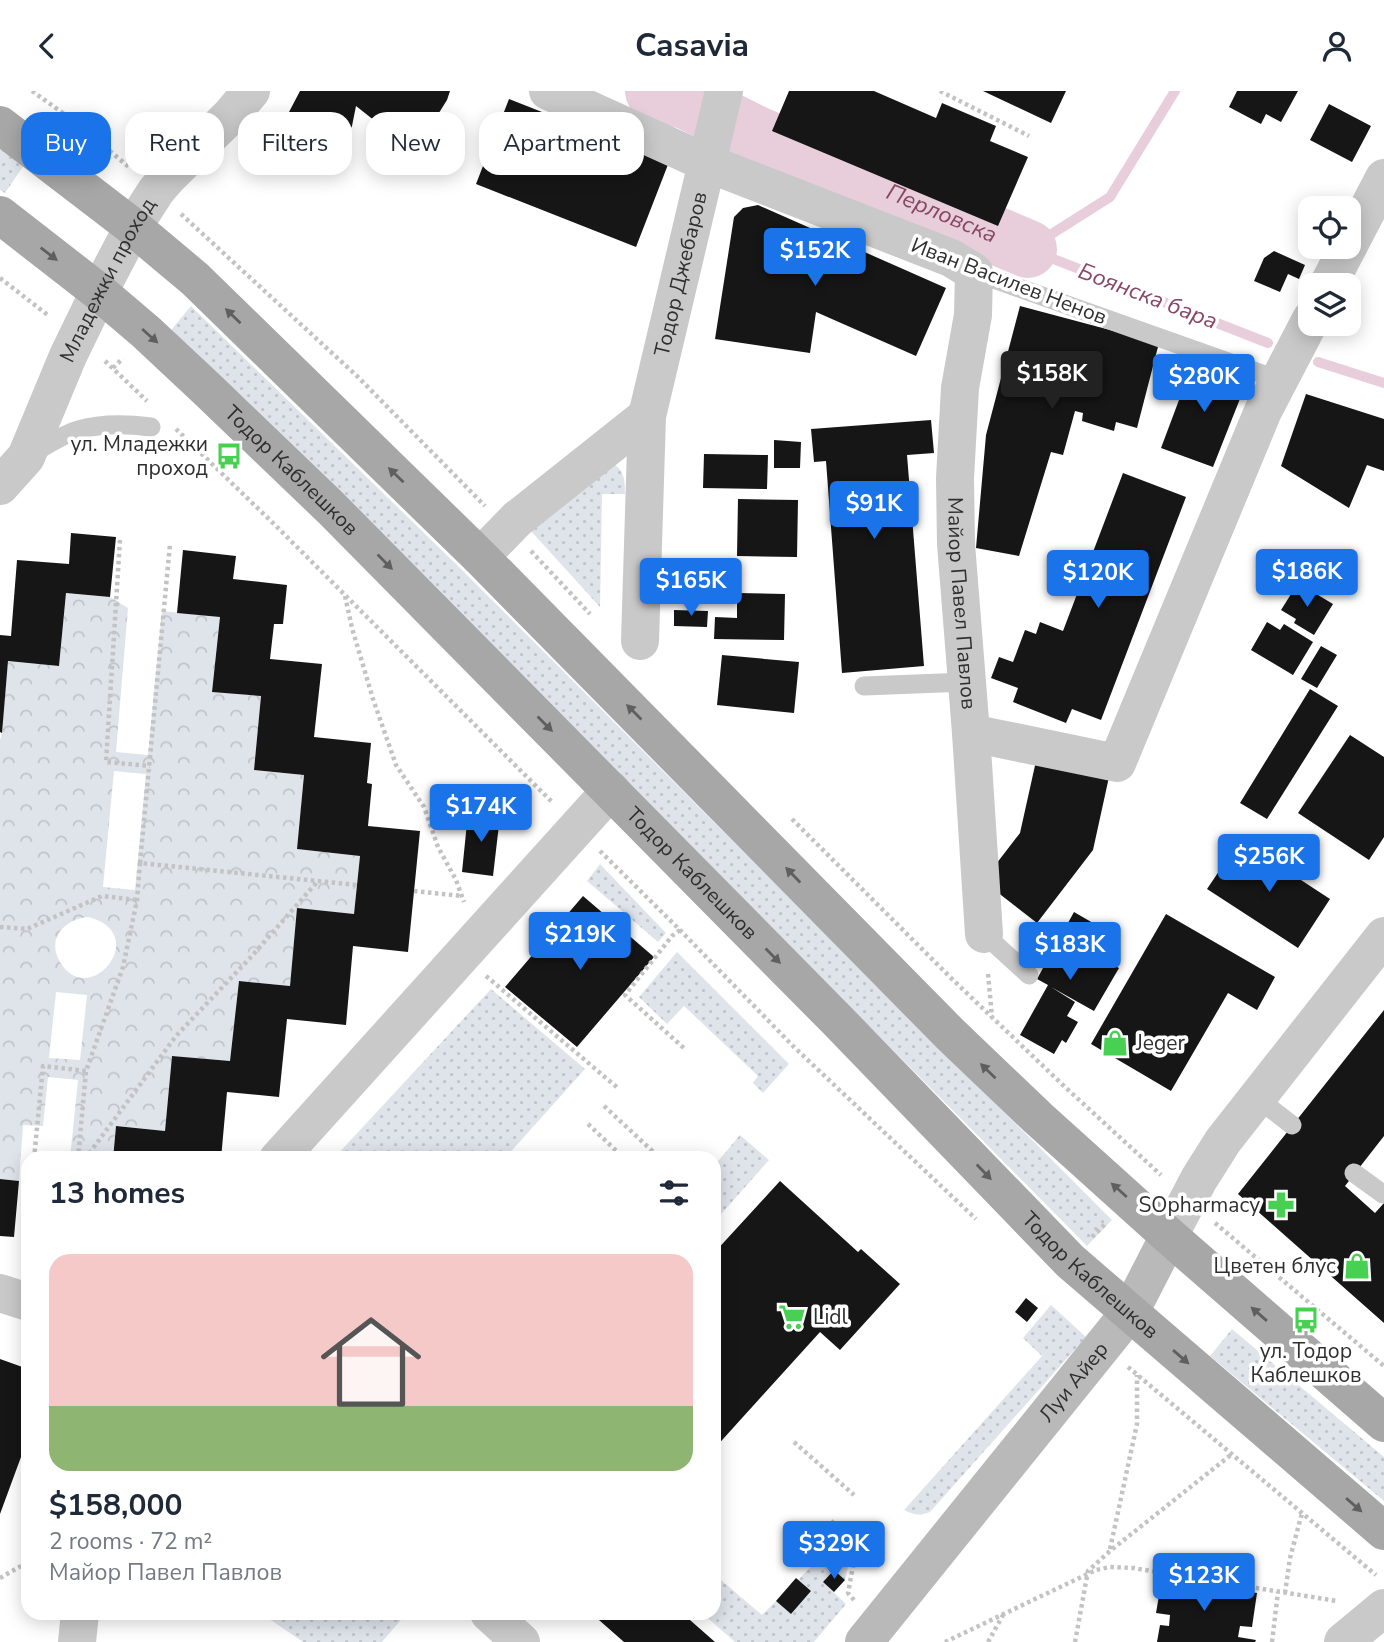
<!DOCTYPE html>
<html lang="en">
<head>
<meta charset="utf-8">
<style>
	:root { --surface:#fff; --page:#f2f2f3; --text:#1f2937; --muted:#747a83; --line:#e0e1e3; --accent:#1a73e8 }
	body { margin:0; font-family:"Nunito Sans",sans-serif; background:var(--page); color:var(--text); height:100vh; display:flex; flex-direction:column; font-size:26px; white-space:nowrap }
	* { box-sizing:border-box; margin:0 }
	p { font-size:23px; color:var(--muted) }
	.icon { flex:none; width:38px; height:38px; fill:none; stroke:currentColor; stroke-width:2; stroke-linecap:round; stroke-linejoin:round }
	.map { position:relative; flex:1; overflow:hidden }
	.sheet { position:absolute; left:21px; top:1060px; width:700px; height:469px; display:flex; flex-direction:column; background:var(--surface); border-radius:21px; box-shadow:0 4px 18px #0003 }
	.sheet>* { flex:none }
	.top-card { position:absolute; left:21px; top:21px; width:700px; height:63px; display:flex; gap:14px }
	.fabs { position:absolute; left:1298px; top:105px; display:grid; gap:14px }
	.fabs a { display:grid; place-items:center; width:63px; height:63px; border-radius:14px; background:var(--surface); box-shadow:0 4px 18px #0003; font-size:35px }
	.price { position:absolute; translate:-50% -60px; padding:0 16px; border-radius:7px; background:var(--accent); color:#fff; font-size:23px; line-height:46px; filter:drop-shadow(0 2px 4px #0008) }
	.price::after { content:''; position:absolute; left:50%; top:42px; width:21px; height:16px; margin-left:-10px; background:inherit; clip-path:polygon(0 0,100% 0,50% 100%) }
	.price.current { background:#222; color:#fff }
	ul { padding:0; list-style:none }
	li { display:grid; align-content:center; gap:14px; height:371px; padding:0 28px }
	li+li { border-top:2px solid var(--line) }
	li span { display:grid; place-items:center; height:217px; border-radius:21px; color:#555 }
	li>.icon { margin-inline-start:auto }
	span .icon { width:126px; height:126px; fill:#fffc; stroke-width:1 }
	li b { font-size:30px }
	h2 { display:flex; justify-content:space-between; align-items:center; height:84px; padding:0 28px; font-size:30px }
	.pill { padding:0 24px; border-radius:21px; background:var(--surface); box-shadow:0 4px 18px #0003; font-size:24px; line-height:63px }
	.pill.current { background:var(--accent); color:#fff }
	header { display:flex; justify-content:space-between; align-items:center; height:91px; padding:0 28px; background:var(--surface); font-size:32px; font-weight:700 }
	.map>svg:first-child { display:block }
	.grass { fill:url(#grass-dots) }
	.park { fill:url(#park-crowns); fill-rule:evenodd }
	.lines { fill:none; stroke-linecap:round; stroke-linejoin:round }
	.stream { stroke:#e8ceda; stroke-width:10 }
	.river { stroke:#e8ceda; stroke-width:58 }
	.building { fill:#161616 }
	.path { stroke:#c3c3c3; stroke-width:4.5; stroke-dasharray:3.5 3.5; stroke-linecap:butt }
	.lane { stroke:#c9c9c9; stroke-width:19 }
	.street { stroke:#c9c9c9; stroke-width:38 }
	.secondary { stroke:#b9b9b9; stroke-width:38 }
	.primary { stroke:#a7a7a7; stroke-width:38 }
	.oneway { fill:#5f5f5f }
	.labels { text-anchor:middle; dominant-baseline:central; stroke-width:7; stroke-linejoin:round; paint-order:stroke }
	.street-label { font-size:21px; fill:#2f2f2f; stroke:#fff }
	.poi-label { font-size:21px; fill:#2f2f2f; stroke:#fff; text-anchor:end }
	.water-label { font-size:23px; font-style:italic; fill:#884765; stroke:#fff }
</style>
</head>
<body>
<header><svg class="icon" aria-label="back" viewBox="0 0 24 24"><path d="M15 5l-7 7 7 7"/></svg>Casavia<svg class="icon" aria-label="person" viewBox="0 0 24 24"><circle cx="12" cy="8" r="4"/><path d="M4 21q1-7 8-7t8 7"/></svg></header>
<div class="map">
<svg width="1384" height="1551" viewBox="0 0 1384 1551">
	<defs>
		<pattern id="grass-dots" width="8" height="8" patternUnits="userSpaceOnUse" patternTransform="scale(1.75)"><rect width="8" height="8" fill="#dfe4eb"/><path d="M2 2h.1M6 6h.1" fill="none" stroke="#c0c4ca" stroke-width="1.8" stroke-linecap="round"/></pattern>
		<pattern id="park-crowns" width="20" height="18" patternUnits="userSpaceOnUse" patternTransform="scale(1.75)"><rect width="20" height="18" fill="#dfe4eb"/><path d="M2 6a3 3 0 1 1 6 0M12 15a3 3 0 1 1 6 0" fill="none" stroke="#c0c4ca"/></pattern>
	</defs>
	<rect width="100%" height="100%" fill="#fff"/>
	<path class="grass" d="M 0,58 L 24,74 L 5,102 L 0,99 Z
		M 191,215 L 458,475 L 1112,1129 L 1087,1155 L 446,508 L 171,239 Z
		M 610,370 C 624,379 625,386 625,403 L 602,403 L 600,516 L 530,439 Z
		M 600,773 L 666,842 L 658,851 L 587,790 Z
		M 677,861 L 789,973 L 763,1002 L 753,992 L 758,985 L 684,915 L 667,933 L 639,906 Z
		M 491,898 L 585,978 L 505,1067 L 334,1067 Z
		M 740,1044 L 769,1069 L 714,1131 L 714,1075 Z
		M 1051,1214 L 1086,1246 L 930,1421 C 920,1425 914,1424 904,1419 L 1042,1265 L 1023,1247 Z
		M 1232,1238 L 1384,1366 L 1384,1410 L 1210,1265 Z
		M 840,1445 L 852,1457 L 845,1489 L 834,1479 L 823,1491 L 846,1513 L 814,1551 L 735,1551 L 703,1523 L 714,1522 L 714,1483 L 762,1524 L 776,1510 L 791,1523 L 811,1500 L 798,1489 Z
		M 262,1523 L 406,1523 L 382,1551 L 303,1551 Z"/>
	<path class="park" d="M 66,502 L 110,506 L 128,517 L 116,661 L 148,664 L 162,520 L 220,526 L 212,600 L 261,605 L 254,679 L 304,684 L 297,758 L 360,765 L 354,823 L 297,818 L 290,895 L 239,890 L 230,970 L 172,965 L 165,1040 L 116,1035 L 113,1067 L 70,1067 L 78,989 L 48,986 L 43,1035 L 23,1034 L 19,1090 L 0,1088 L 0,648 L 1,647 L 8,570 L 59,575 ZM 114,680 L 146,683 L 135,799 L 103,796 ZM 88,826 C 153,842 89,920 60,871 C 46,848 65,828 88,826 ZM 56,901 L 87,904 L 80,969 L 49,967 Z"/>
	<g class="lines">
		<path class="stream" d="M 1028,158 L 1268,252
			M 1028,158 L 1110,106 L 1175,0
			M 1318,271 L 1384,292"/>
		<path class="river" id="s1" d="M 654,0 L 688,10 L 759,45 L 1028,158"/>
	</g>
	<path class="building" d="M 300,0 L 450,0 L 447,9 L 437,25 L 422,38 L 398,38 L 375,30 L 356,15 L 352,35 L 343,53 L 329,68 L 278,42 Z
		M 789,0 L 874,0 L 936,27 L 942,12 L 996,35 L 990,50 L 1028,66 L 998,135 L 772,40 Z
		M 983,0 L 1066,0 L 1051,32 Z
		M 1237,0 L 1298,0 L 1281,31 L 1266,23 L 1261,33 L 1229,16 Z
		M 509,8 L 669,71 L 636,156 L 476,93 Z
		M 1329,13 L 1371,35 L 1352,71 L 1310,49 Z
		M 758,114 L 946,197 L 916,265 L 816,221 L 810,262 L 715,248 L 734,126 L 743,117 Z
		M 1274,160 L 1305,174 L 1299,188 L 1288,183 L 1280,201 L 1254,190 L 1264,167 Z
		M 1020,215 L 1159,252 L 1137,337 L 1116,331 L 1114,340 L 1082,330 L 1083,322 L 1075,320 L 1063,364 L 1051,361 L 1019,465 L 976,457 L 986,344 Z
		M 1194,269 L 1247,290 L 1213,376 L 1161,357 Z
		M 1306,303 L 1384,328 L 1384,380 L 1367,374 L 1349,417 L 1281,375 Z
		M 931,329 L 934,362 L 907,364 L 924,575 L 842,582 L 826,370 L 814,371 L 811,338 Z
		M 774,349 L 801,351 L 800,377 L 774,377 Z
		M 704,363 L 768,364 L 767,398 L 703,397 Z
		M 1123,382 L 1186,406 L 1101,629 L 1072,618 L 1066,632 L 1013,611 L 1018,597 L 991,587 L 999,566 L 1013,571 L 1025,539 L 1036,543 L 1040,531 L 1063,540 Z
		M 738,408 L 798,409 L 797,466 L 737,465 Z
		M 71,442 L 116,446 L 110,506 L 66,502 L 59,575 L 8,570 L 2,642 L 0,641 L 0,544 L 11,545 L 17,469 L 69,473 Z
		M 183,459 L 236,465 L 233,488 L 287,494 L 283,533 L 274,533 L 270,568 L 322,573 L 314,646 L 371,652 L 367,692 L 372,693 L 368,735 L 420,740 L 408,861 L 353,855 L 346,934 L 287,928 L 279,1006 L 227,1001 L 221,1068 L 113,1068 L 116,1035 L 165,1040 L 172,965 L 230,970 L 239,890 L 290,895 L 297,817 L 354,823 L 360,765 L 297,758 L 304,684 L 254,679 L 261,605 L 212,601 L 220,526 L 177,522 Z
		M 1298,492 L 1333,513 L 1314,544 L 1294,532 L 1296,528 L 1281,519 Z
		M 737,502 L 785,503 L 784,549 L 714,548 L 715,526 L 737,527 Z
		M 674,519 L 708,520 L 707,536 L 674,535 Z
		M 1267,531 L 1280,539 L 1284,533 L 1313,551 L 1293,584 L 1251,559 Z
		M 1321,555 L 1337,564 L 1317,597 L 1301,588 Z
		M 722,564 L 799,571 L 794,622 L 717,614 Z
		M 1310,598 L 1338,615 L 1267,728 L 1240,712 Z
		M 1350,644 L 1384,666 L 1384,746 L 1369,769 L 1298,722 Z
		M 1036,670 L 1109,686 L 1093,759 L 1037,832 L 983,790 L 1020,742 Z
		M 468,722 L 500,725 L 493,785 L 462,781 Z
		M 1240,749 L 1330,808 L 1298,857 L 1207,798 Z
		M 583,805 L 654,866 L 577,956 L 505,896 Z
		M 1074,821 L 1112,843 L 1099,866 L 1119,877 L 1094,920 L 1051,896 L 1075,911 L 1067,925 L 1078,931 L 1066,952 L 1062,949 L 1054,963 L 1020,944 L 1048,894 L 1037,888 Z
		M 1166,823 L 1275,886 L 1257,919 L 1228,902 L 1171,1000 L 1091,953 Z
		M 1384,919 L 1384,1045 L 1345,1095 L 1375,1122 L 1384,1112 L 1384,1232 L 1238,1103 Z
		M 0,1088 L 19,1090 L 14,1146 L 0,1145 Z
		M 780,1090 L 858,1161 L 861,1158 L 900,1193 L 840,1259 L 820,1241 L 714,1358 L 714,1162 Z
		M 1026,1207 L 1038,1217 L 1027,1231 L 1015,1221 Z
		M 0,1268 L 28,1278 L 28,1347 L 0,1423 Z
		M 834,1479 L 845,1489 L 834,1501 L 823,1491 Z
		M 796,1487 L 811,1500 L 791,1523 L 776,1510 Z
		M 1162,1487 L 1257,1502 L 1252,1536 L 1240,1535 L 1238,1546 L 1256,1549 L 1255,1551 L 1157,1551 L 1160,1534 L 1169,1535 L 1170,1524 L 1156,1522 Z
		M 591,1522 L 682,1522 L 715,1551 L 624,1551 Z"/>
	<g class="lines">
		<path class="path" d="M 32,0 L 74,30 L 130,77
			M 940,0 L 1029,45
			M 181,123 L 357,285 L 485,415
			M 0,187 L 49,225
			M 105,270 L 147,310
			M 113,277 L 123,267
			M 176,338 L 274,433 L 552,711
			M 120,449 L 106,671 L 150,675
			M 531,460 L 590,523
			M 345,505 L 352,537 L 373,608 L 396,674 L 424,716 L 438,756 L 456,789 L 464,811
			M 792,728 L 951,887 L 1065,996 L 1161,1084
			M 600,760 L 680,839 L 794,956 L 976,1128
			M 140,772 L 170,453
			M 414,800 L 462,805
			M 0,836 L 27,838 L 102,805 L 137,809
			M 680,839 L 672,845 L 625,904 L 686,959
			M 988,883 L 992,926
			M 486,885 L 619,998
			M 604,1015 L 661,1068
			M 588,1033 L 625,1068
			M 34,1068 L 43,975 L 86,980
			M 78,1068 L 86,980 L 123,876 L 137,809 L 140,772 L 357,794
			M 85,1068 L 176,945 L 250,867 L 318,790
			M 1215,1132 L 1384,1275
			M 1092,1146 L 1106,1132
			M 25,1175 L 28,1138
			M 1128,1276 L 1376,1484
			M 794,1351 L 854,1404
			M 831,1430 L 881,1476
			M 1110,1458 L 1137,1333 L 1137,1284
			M 0,1487 L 28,1471
			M 1285,1502 L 1290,1467 L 1302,1422
			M 854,1509 L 848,1502 L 857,1454
			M 945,1551 L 1096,1479 L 1110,1476 L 1133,1477 L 1337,1510
			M 988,1551 L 1003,1524
			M 1075,1551 L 1088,1480 L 1110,1460 L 1232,1363
			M 1272,1551 L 1278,1501"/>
		<path class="lane" d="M 974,181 L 1279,289
			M 33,362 C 47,354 62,344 78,339 C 102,332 127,333 151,336
			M 864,595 L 967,591
			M 984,843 L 1029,884
			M 1257,1007 L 1292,1034
			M 1354,1082 L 1383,1103"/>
		<g class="street">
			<path id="s2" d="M 548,0 L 707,72 L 951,167 L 974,181 L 973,224 L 960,297 L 955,387 L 956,453 L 971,642 L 984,843"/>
			<path d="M 1349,154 L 1384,87"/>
			<path d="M 1328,194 L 1348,156"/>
			<path id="s3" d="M 0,395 L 26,366 L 68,265 L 99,201 L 133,136 L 156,100 L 168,86 L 231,24 L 251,0"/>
			<path d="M 480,466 L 517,428 L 647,325"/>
			<path id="s4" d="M 640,550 L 647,325 L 724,0"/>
			<path d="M 971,642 L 1117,672 L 1263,320 L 1311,228"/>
			<path d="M 278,1068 L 611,699"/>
			<path d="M 1169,1145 L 1199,1088 L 1223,1050 L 1384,845"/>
			<path d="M 0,1202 L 28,1211"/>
			<path d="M 489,1522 L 521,1551"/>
			<path d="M 77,1551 L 80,1522"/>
			<path d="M 1343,1551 L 1384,1517"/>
		</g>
		<path class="secondary" id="s5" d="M 864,1551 L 1130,1221 L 1169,1145"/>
		<g class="primary">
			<path d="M 0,34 L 133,136 L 195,188 L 480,466 L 950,943 L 1038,1027 L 1169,1145 L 1384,1332"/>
			<path id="s6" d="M 0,124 L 99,201 L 146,241 L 208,299 L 331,417 L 837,929 L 1070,1170 L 1384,1440"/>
		</g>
	</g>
	<defs><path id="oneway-solid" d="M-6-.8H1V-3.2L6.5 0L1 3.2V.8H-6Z" transform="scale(1.75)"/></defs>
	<g class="oneway">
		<use href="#oneway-solid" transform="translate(49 163) rotate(38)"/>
		<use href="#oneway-solid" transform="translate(233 225) rotate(-136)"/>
		<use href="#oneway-solid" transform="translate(150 245) rotate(42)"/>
		<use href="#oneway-solid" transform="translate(396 384) rotate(-136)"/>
		<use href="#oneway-solid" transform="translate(385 471) rotate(45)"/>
		<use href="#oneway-solid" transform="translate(634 621) rotate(-135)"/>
		<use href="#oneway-solid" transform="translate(545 633) rotate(45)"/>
		<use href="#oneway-solid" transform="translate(793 784) rotate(-134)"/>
		<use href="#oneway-solid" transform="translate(773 865) rotate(45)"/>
		<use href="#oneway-solid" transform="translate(988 980) rotate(-136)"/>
		<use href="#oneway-solid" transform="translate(984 1081) rotate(46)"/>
		<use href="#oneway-solid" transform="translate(1119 1099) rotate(-138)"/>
		<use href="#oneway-solid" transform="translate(1259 1223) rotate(-139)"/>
		<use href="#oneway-solid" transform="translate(1181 1266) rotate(41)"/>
		<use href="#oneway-solid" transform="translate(1354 1414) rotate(41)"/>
	</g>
	<defs>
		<g id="bus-bare" transform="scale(2.1)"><path d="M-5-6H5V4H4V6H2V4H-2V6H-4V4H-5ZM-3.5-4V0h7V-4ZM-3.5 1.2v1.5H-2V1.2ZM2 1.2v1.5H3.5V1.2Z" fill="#48d052" stroke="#fff" stroke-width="2.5" paint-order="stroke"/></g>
		<g id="shop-bare" transform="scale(2.1)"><path d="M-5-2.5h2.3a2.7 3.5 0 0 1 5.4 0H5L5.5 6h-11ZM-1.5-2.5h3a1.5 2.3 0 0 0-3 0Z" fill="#48d052" stroke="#fff" stroke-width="2.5" paint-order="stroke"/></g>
		<g id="pharmacy-bare" transform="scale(2.1)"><path d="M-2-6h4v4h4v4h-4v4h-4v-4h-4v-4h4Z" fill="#48d052" stroke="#fff" stroke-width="2.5" paint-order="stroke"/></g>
		<g id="supermarket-bare" transform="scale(2.1)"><path d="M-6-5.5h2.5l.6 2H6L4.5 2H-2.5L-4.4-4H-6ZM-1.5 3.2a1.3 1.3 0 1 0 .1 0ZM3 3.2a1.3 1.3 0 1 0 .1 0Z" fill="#48d052" stroke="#fff" stroke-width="2.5" paint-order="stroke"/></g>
	</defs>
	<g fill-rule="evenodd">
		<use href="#bus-bare" x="229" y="365"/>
		<use href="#shop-bare" x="1115" y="952"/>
		<use href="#pharmacy-bare" x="1281" y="1114"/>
		<use href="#shop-bare" x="1357" y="1175"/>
		<use href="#supermarket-bare" x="792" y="1226"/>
		<use href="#bus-bare" x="1306" y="1229"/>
	</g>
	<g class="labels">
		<g class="street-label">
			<text stroke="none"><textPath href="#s4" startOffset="371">Тодор Джебаров</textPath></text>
			<text stroke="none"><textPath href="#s3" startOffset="234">Младежки проход</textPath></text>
			<text transform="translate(1009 190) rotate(21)">Иван Василев Ненов</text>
			<text stroke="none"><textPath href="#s6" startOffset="388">Тодор Каблешков</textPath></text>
			<text stroke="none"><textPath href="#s2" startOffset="796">Майор Павел Павлов</textPath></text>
			<text stroke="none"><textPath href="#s6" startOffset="956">Тодор Каблешков</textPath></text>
			<text stroke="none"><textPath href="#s6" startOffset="1522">Тодор Каблешков</textPath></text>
			<text stroke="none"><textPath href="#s5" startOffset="334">Луи Айер</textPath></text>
		</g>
		<g class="poi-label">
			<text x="208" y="353">ул. Младежки<tspan x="208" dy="24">проход</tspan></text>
			<text x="1136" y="952" text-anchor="start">Jeger</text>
			<text x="1260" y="1114">SOpharmacy</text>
			<text x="1336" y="1175">Цветен блус</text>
			<text x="813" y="1226" text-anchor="start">Lidl</text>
			<text x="1306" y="1260" text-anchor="middle">ул. Тодор<tspan x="1306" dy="24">Каблешков</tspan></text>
		</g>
		<g class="water-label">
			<text stroke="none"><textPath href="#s1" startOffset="313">Перловска</textPath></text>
			<text transform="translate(1148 205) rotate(21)">Боянска бара</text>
		</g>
	</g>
</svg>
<div class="fabs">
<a><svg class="icon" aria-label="locate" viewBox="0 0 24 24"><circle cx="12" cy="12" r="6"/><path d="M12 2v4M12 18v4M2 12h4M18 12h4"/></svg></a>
<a><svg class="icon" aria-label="layers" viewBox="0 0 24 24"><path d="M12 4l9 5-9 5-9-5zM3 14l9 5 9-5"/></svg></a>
</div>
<b class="price" style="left:815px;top:197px">$152K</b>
<b class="price current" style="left:1052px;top:320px">$158K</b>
<b class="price" style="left:1204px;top:323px">$280K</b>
<b class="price" style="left:874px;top:450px">$91K</b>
<b class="price" style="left:1307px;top:518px">$186K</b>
<b class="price" style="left:1098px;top:519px">$120K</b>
<b class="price" style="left:691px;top:527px">$165K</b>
<b class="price" style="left:481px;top:753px">$174K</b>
<b class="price" style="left:1269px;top:803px">$256K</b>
<b class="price" style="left:580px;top:881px">$219K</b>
<b class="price" style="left:1070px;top:891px">$183K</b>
<b class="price" style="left:834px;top:1490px">$329K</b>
<b class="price" style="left:1204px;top:1522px">$123K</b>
<div class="top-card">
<a class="pill current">Buy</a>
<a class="pill">Rent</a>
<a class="pill">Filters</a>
<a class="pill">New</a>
<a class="pill">Apartment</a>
</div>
<section class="sheet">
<h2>13 homes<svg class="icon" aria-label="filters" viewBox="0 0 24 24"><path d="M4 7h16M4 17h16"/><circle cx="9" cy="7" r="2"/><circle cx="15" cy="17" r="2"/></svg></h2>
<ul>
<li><span style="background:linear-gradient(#f6c9c9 70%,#8fb573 0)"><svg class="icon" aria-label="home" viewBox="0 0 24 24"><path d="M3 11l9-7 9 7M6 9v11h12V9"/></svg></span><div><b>$158,000</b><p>2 rooms · 72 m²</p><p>Майор Павел Павлов</p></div></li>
</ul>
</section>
</div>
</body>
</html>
